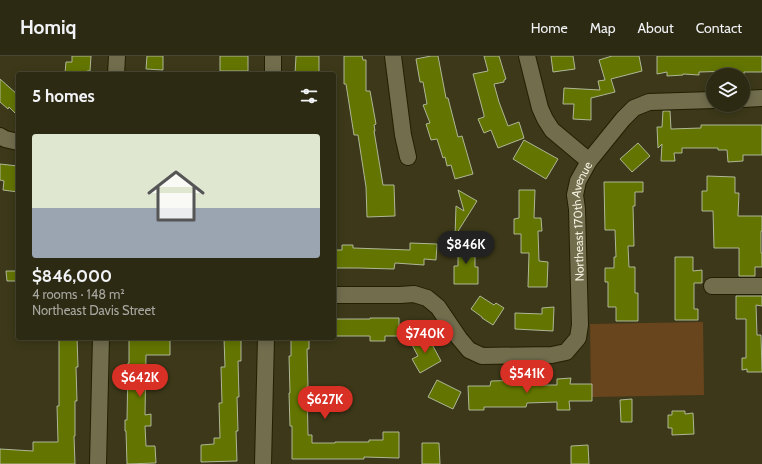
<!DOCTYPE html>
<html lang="en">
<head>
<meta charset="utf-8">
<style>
	:root { --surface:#2d2a13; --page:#393621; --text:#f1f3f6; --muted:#a7a7a0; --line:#484633; --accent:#d93025 }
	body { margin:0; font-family:Cabin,sans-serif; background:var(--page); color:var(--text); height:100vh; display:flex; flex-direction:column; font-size:15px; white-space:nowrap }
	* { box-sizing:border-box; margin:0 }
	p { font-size:13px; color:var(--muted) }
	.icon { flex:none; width:22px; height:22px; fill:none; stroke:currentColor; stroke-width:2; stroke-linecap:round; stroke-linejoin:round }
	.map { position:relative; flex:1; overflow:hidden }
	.side { position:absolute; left:16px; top:16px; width:320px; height:268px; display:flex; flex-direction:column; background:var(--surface); border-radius:4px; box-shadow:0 2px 10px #0003,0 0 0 1px var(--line) }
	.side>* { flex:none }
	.tools { position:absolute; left:706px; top:12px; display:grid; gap:8px }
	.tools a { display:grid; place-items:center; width:44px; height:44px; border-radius:50%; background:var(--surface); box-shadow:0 2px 10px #0003,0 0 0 1px var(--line); font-size:20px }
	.price { position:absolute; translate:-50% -34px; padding:0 9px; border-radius:14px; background:var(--accent); color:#fff; font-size:13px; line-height:26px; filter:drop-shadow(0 1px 2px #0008) }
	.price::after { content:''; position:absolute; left:50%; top:24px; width:12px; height:9px; margin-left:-6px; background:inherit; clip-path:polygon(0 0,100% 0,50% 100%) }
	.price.on { background:#222; color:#fff }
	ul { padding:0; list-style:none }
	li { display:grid; align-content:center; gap:8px; height:212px; padding:0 16px }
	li+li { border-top:1px solid var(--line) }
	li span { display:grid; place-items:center; height:124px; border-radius:4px; color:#555 }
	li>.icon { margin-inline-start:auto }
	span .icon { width:72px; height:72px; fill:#fffc; stroke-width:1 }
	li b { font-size:17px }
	h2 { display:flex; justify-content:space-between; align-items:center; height:48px; padding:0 16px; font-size:17px }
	header { display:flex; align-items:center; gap:24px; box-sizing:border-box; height:56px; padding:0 20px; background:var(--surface); border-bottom:1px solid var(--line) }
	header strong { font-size:19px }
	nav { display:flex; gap:22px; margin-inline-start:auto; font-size:14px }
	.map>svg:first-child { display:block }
	.green { fill:#69451e }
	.building { fill:#637500; stroke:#aeb796 }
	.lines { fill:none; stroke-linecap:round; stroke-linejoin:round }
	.minor-casing { stroke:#231f01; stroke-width:18 }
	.minor { stroke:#716d4d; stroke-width:16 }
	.labels { text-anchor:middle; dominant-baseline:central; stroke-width:3.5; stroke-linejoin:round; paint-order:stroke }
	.street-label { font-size:12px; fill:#f2f0de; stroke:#3c3819 }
</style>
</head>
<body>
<header>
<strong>Homiq</strong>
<nav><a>Home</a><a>Map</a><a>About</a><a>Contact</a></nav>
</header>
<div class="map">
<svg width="762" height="408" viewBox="0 0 762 408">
	<rect width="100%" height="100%" fill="#3c3819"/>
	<path class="green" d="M 703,266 L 704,339 L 591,341 L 590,268 Z"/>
	<path class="building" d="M 72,0 L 91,0 L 90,15 L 87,15 L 87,18 L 71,18 L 71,17 L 65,17 L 66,6 L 72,6 Z
		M 147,0 L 163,0 L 163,14 L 146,13 Z
		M 220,0 L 248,0 L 248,15 L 220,15 Z
		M 296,0 L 319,0 L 319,18 L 295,18 Z
		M 344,0 L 362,0 L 363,4 L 366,4 L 366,35 L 370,35 L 376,68 L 374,69 L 375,75 L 374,75 L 383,129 L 394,129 L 395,160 L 367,161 L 366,131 L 358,79 L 354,79 L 346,28 L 344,28 Z
		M 431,0 L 438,0 L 446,42 L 448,42 L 458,81 L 462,80 L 473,118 L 455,123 L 451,109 L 447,110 L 445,101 L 443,102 L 437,83 L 431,84 L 426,68 L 430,67 L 423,49 L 427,48 L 423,26 L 420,26 L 416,3 Z
		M 484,0 L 499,0 L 506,23 L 504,24 L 504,26 L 494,28 L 499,46 L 508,70 L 519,66 L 524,82 L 498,92 L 491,74 L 484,77 L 478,63 L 484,61 L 484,59 L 473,18 L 488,15 Z
		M 551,0 L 573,0 L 575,13 L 553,16 Z
		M 612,0 L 639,0 L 642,15 L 611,23 L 615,36 L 591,42 L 591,64 L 573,63 L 574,48 L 563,48 L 564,32 L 600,34 L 598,25 L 605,24 L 599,4 Z
		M 657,0 L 762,0 L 762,16 L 744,16 L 744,18 L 734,19 L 734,15 L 699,16 L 699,19 L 683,18 L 683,19 L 667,20 L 667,16 L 657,18 Z
		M 0,23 L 18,39 L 18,60 L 9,51 L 8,53 L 0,46 Z
		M 663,55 L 670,55 L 671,73 L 701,72 L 701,69 L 762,69 L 762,99 L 743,99 L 743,105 L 728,106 L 727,94 L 718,94 L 718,92 L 682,92 L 682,97 L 674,97 L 675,105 L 661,105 L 662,88 L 658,92 L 657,71 L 662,71 Z
		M 524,84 L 558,103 L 546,123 L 513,103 Z
		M 638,87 L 650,100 L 632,116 L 620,103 Z
		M 0,108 L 18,110 L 18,136 L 3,134 L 4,125 L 0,124 Z
		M 707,120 L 735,121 L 735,137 L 739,137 L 738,160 L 762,160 L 762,175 L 761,175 L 761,197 L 762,197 L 762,211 L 755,211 L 755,220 L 739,220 L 739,192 L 714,192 L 713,155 L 702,155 L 702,135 L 707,135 Z
		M 604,126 L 643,126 L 643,136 L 635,136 L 635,150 L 633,150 L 634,190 L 628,190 L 629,211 L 635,211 L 635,237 L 638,237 L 638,265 L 616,265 L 616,251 L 608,251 L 608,226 L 605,226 L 605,212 L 614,212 L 614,201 L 616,201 L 615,174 L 605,174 Z
		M 458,134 L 477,145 L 455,180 L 456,150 L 464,155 Z
		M 519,134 L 535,134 L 534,162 L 541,162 L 542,175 L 538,175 L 539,205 L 548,206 L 547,231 L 528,231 L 529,197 L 521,197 L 521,178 L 514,178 L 514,163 L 519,162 Z
		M 458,185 L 475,186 L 475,211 L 478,211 L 478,228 L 454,228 L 454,210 L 458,210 Z
		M 410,187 L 437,188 L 436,204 L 424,203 L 424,209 L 395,207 L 394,213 L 358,212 L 334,212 L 334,194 L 342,194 L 342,189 L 353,189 L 353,192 L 410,194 Z
		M 675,201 L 693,201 L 693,215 L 702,214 L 702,227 L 694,227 L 694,253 L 698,253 L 698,264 L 675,264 Z
		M 6,215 L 17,215 L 17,225 L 7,225 Z
		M 480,240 L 494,249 L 496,247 L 504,252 L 493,269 L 482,262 L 482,261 L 471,253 Z
		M 736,240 L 762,240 L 762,250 L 756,249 L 757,279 L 761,279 L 762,316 L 747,316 L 747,313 L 742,314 L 742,302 L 746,302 L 746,263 L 736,263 Z
		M 554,251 L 553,275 L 515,273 L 515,257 L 542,258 L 542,252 Z
		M 370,262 L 399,262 L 399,280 L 385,280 L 385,285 L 370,285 L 370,280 L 335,280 L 336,263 L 370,263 Z
		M 427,279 L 441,305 L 420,317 L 412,303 L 418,300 L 411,287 Z
		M 59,282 L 77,282 L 78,311 L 76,311 L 77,345 L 75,345 L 75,380 L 74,380 L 75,408 L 0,408 L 0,393 L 33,395 L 33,386 L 58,386 L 57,350 L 59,350 Z
		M 129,282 L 170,283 L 170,299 L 146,299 L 145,359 L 151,358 L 151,370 L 145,370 L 146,390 L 155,390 L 156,407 L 127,408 L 126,375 L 125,375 L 125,364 L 127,364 L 128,307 L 129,307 Z
		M 224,282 L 241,282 L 241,305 L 238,305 L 239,341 L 237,341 L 238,375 L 236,375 L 237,405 L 201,406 L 201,389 L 214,388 L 214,382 L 220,382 L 219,347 L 222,347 L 221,311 L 225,311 Z
		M 291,282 L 309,282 L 309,293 L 307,293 L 308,330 L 307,330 L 308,379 L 312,379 L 312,387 L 335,387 L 335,386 L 369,386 L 369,384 L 383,384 L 383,376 L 399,376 L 399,402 L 364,401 L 364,403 L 292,403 L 292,370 L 290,370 L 289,337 L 290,337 L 289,300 L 291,300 Z
		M 571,322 L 570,328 L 592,328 L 592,345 L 569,345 L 570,354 L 557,354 L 557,346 L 527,347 L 526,351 L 484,351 L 484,354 L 469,354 L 468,330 L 490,330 L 491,325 L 527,324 L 528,329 L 557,329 L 557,323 Z
		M 437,324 L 461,336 L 453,353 L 428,341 Z
		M 632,343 L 632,366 L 621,366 L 620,344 Z
		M 672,355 L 685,355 L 685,358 L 693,357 L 694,378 L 672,379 L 672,372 L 668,372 L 668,359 L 672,359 Z
		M 422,387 L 439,387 L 440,408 L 422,408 Z
		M 588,389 L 589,408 L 571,408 L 571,390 Z"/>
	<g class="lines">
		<g class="minor-casing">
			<g id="minor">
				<path d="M 393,0 L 403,79 L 408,101"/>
				<path d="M 527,0 L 540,52 L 545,63 L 552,74 L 589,105"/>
				<path d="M 116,18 L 117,0"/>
				<path d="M 273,18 L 273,0"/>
				<path d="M 743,43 L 762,42"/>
				<path d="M 0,80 L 5,83 L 18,86"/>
				<path d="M 712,230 L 762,230"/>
				<path id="s1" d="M 334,239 L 400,239 L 414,238 L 427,242 L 438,251 L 459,282 L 469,294 L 482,300 L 552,299 L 566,296 L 578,282 L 580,269 L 577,153 L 575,139 L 578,125 L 589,105 L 623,63 L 634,52 L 649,46 L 713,44"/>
				<path d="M 98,408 L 101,282"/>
				<path d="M 263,408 L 266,282"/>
			</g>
		</g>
		<use href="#minor" class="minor"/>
	</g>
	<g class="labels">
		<g class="street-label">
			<text stroke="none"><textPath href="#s1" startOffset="396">Northeast 170th Avenue</textPath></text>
		</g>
	</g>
</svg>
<div class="tools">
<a><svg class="icon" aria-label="layers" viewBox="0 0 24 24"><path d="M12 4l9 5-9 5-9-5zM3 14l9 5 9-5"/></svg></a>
</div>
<b class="price on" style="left:466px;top:209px">$846K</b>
<b class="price" style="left:425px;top:298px">$740K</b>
<b class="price" style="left:527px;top:338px">$541K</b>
<b class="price" style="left:140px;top:342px">$642K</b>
<b class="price" style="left:325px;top:364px">$627K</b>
<section class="side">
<h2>5 homes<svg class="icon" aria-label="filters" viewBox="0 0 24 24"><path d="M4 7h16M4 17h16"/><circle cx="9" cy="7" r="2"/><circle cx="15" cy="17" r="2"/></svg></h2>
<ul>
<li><span style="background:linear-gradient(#dfe7d0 60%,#9aa5b1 0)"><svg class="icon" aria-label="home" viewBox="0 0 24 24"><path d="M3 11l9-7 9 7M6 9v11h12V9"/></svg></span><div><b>$846,000</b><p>4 rooms · 148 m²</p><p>Northeast Davis Street</p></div></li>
</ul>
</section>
</div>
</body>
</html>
